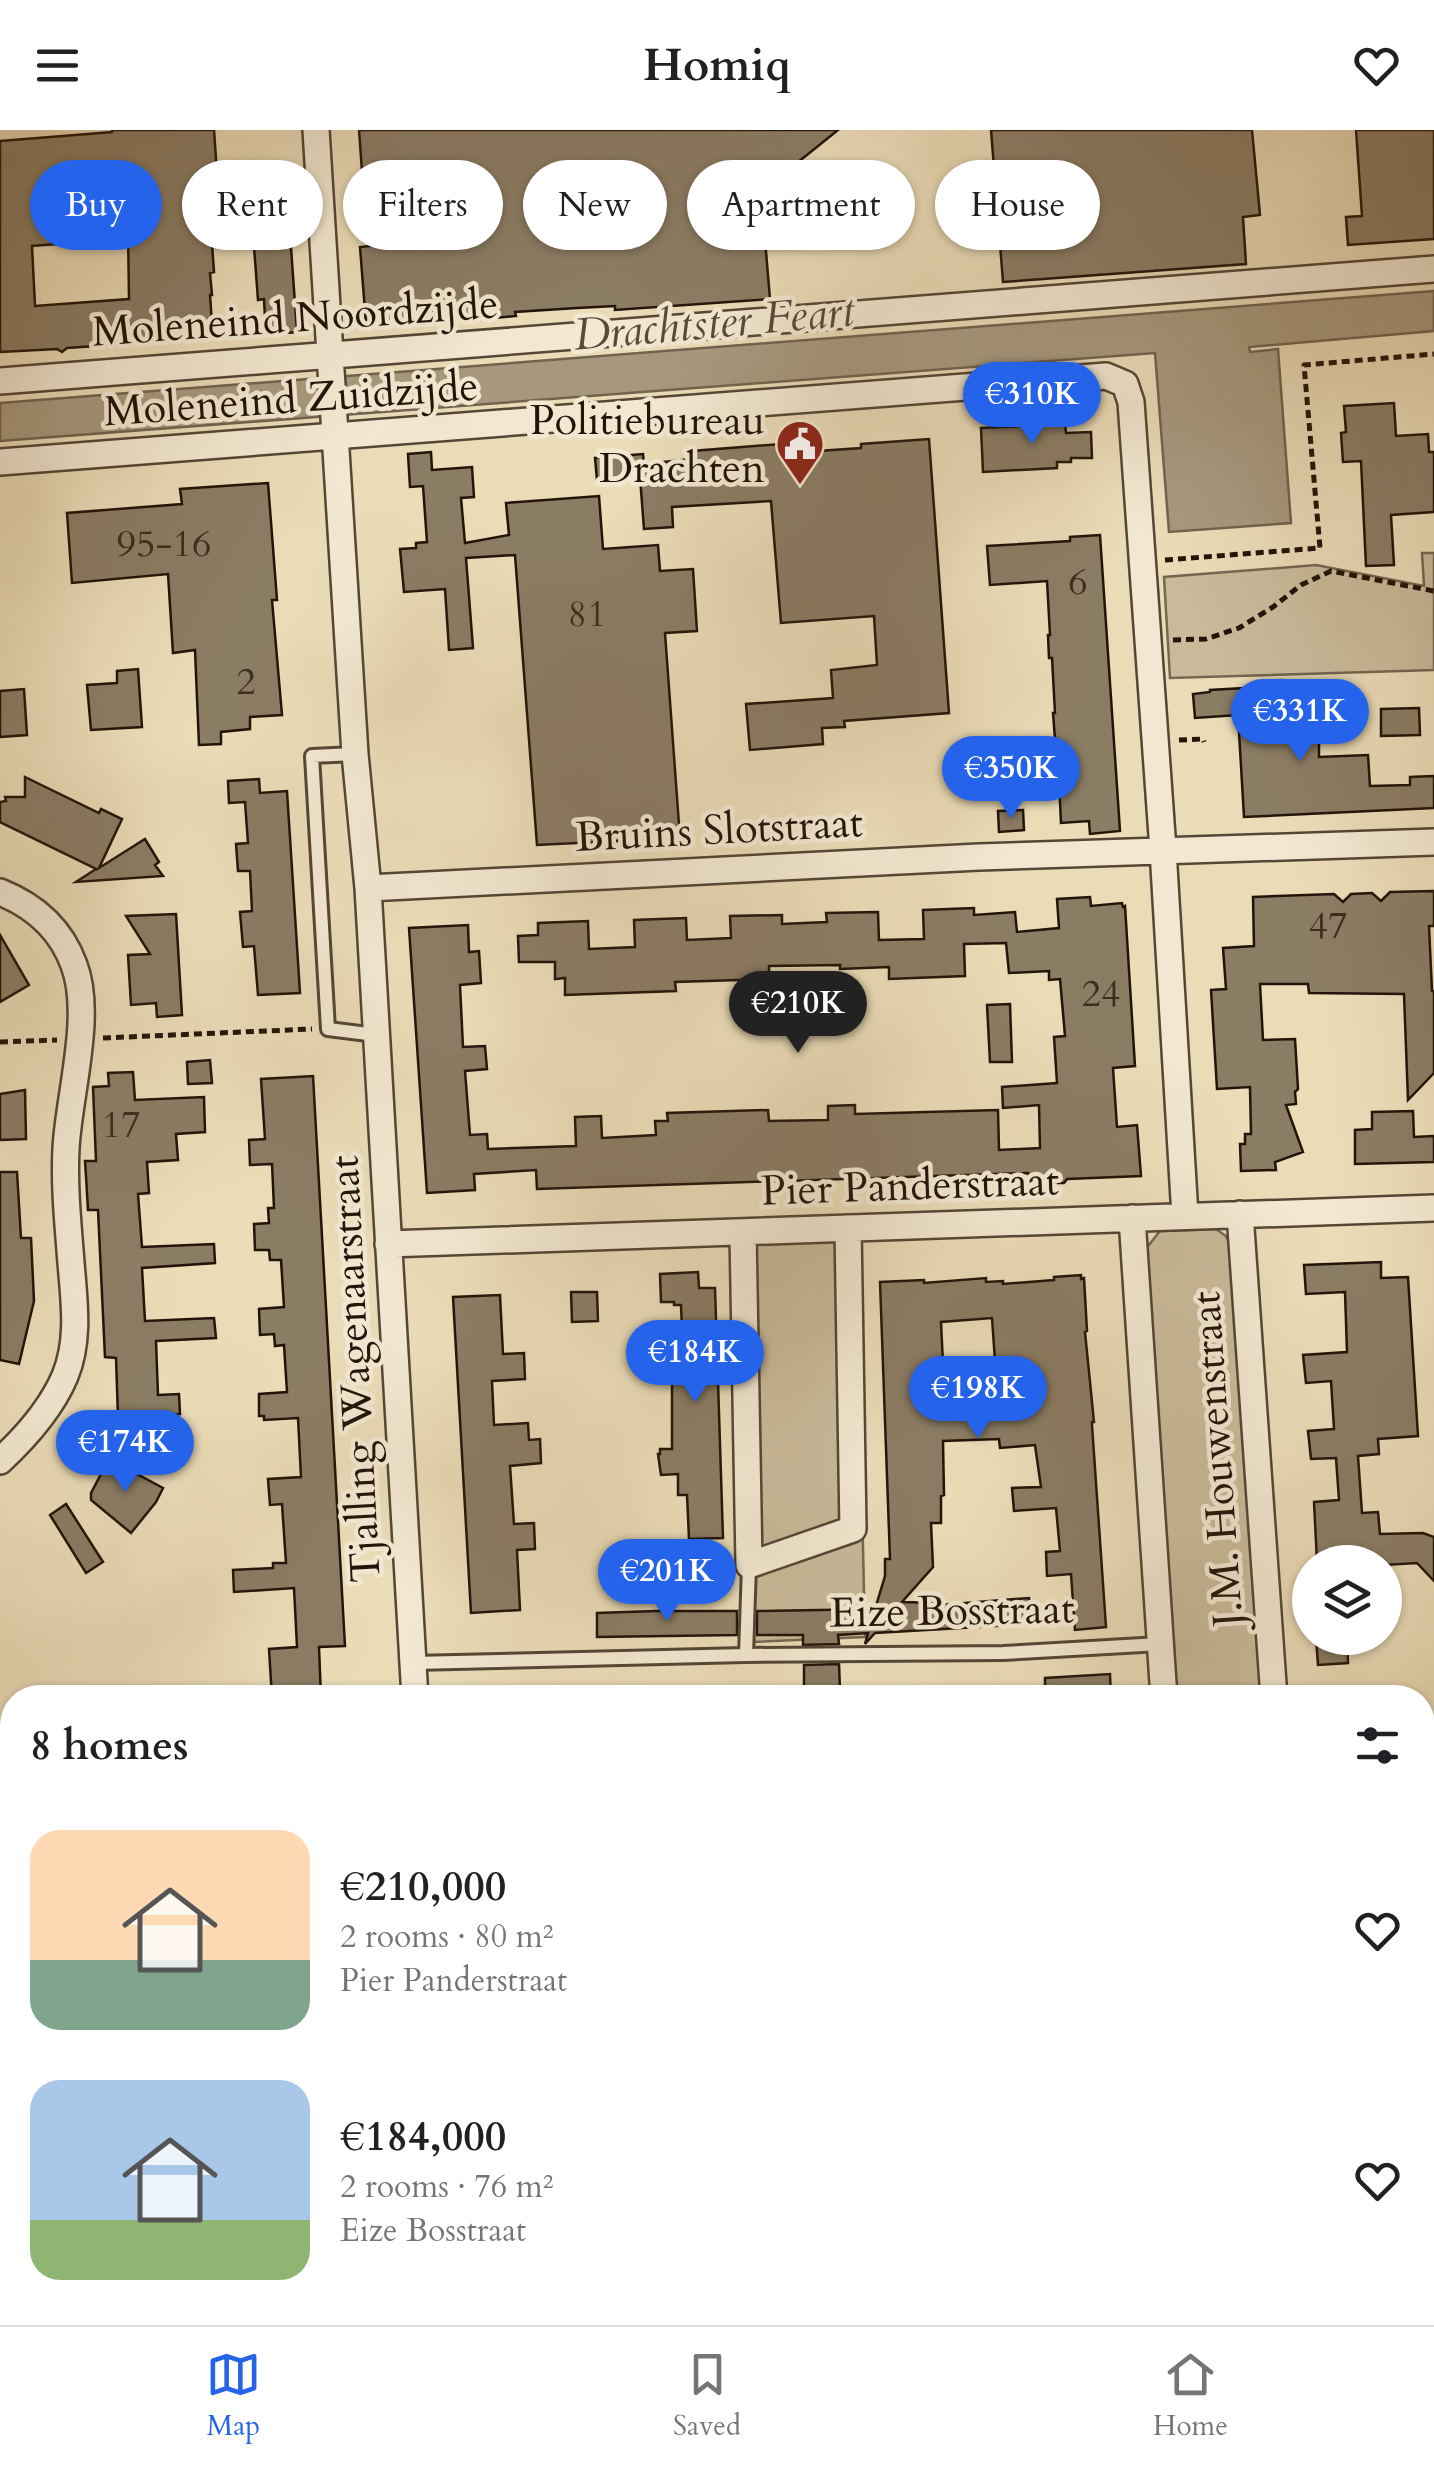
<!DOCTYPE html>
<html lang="en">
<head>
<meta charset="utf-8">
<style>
	:root { --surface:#fff; --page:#f6f6f6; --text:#202124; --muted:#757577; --line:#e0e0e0; --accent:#2563eb }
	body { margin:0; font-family:Cardo,serif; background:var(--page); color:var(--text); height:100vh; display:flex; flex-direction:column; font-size:38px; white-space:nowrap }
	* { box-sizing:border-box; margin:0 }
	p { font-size:32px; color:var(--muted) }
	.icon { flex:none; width:55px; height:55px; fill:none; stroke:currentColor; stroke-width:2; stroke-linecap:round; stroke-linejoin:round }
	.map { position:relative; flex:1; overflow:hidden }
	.sheet { position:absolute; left:0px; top:1555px; width:1435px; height:640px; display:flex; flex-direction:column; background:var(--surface); border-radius:40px 40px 0 0; box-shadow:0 2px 8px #0004 }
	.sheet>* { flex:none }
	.guide { position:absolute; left:30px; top:30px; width:1375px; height:90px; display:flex; gap:20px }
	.controls { position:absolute; left:1292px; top:1415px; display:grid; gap:20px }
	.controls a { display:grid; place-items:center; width:110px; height:110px; border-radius:50%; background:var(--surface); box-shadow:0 2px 8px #0004; font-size:50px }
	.price { position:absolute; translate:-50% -85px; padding:0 22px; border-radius:35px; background:var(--accent); color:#fff; font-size:32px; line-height:65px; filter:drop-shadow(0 2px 5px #0008) }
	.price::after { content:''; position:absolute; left:50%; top:60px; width:30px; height:22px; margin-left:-15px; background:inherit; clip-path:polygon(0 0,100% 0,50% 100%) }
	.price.on { background:#222; color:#fff }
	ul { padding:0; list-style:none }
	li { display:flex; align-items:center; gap:30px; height:250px; padding:0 30px }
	li span { display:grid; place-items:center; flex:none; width:280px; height:200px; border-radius:30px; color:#555 }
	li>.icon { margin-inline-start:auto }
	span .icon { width:120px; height:120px; fill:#fffc; stroke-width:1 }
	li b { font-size:42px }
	h2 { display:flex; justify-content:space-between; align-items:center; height:120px; padding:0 30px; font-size:42px }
	.tag { padding:0 35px; border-radius:45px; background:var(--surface); box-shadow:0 2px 8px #0004; font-size:35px; line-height:90px }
	.tag.on { background:var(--accent); color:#fff }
	header { display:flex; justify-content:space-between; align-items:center; height:130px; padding:0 30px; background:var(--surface); font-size:45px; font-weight:700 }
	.dock { display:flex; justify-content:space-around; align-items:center; height:140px; border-top:2px solid var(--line); background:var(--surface); font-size:28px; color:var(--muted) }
	.dock a { display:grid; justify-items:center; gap:5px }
	.dock .on { color:var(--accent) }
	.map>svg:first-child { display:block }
	.green { fill:#c9ba9a; stroke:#766752; stroke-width:2.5 }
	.water { fill:#a7987d; stroke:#72634f; stroke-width:2.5 }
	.building { fill:#8b7c64; stroke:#23140a; stroke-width:2.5; fill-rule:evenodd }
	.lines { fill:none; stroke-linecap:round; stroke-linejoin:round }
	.lane-casing { stroke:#554636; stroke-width:18 }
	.street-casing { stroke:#554636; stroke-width:30 }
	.secondary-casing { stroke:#23140a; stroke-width:40 }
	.path { stroke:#23140a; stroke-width:5; stroke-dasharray:8 5; stroke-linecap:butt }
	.lane { stroke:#f2e8d1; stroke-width:12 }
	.street { stroke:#f2e8d1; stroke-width:25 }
	.secondary { stroke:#f2e8d1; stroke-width:35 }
	.labels { text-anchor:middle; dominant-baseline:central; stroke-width:9; stroke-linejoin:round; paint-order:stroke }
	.number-label { font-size:38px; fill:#3d2e20 }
	.street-label { font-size:42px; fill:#23140a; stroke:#f2e8d1 }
	.poi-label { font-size:42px; fill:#23140a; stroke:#f2e8d1; text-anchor:end }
	.water-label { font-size:45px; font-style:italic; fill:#584938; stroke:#f2e8d1 }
</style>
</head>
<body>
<header><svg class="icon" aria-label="menu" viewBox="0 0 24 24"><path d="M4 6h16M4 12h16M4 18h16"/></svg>Homiq<svg class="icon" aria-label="heart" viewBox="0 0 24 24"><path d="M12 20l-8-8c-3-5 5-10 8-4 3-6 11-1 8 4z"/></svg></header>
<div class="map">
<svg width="1434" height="2195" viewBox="0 0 1434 2195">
	<rect width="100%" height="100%" fill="#ebdcb8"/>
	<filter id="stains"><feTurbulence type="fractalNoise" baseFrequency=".002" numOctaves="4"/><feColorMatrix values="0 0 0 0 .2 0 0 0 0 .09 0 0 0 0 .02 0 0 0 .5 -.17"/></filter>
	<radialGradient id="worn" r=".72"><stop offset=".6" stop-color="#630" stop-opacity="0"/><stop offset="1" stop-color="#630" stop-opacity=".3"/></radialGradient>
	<path class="green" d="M 1422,423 L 1434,423 L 1434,540 L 1170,548 L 1164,447 L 1316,435 L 1424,456 Z
		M 1216,1099 L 1226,1106 L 1232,1120 L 1262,1567 L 1177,1567 L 1145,1120 L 1160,1101 Z
		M 856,1104 L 865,1507 L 753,1512 L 748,1107 Z
		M 1422,1731 L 1434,1731 L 1434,1804 L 1423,1805 Z
		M 0,1752 L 12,1752 L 12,2182 L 365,2183 L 364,2195 L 0,2195 Z
		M 1423,1999 L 1434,1999 L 1434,2195 L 419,2195 L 420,2182 L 1422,2182 Z"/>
	<path class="water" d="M 1434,161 L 1434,201 L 1249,217 L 1250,222 L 1278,219 L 1291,393 L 1169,402 L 1155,223 L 0,311 L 0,273 Z
		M 1423,2004 L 1434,2005 L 1434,2054 L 1423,2055 Z
		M 623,2183 L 655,2183 L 669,2195 L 633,2195 Z"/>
	<path class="building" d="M 112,0 L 214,0 L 217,43 L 207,43 L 214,142 L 210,143 L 212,165 L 210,165 L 213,208 L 67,218 L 62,222 L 57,219 L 0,222 L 0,11 L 112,2 ZM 128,102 L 129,169 L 35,176 L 32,116 L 83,112 L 83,105 Z
		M 359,0 L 838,0 L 761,62 L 770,169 L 615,180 L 615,176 L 577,178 L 515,182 L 516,186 L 473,190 L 472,186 L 366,194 L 360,117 L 380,115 L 377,68 L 364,69 Z
		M 991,0 L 1252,0 L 1260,85 L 1243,87 L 1246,134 L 1003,152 Z
		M 1356,0 L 1434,0 L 1434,109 L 1348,115 L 1346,87 L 1362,86 Z
		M 287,61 L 297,202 L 272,204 L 270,188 L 265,188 L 264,169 L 258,170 L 250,64 Z
		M 1394,273 L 1396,306 L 1428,304 L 1429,322 L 1434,322 L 1434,382 L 1391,385 L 1394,435 L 1366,436 L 1361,331 L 1343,332 L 1341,303 L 1346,302 L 1344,276 Z
		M 1065,294 L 1066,303 L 1091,302 L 1092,328 L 1071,328 L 1071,332 L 1057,332 L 1057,338 L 983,342 L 981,298 Z
		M 929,309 L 949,583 L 844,591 L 845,597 L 822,598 L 823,614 L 750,620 L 746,574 L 833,568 L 831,540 L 877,535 L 874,486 L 781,493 L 771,371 L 672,377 L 673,397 L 644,399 L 640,347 L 597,350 L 595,328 L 643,324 L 644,334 L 692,329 L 692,321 L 807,312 L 803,322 L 861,318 L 861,314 Z
		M 431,322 L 432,340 L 472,337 L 474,367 L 461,368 L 465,413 L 509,405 L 506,373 L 599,366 L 603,419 L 658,415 L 660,441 L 693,439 L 697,501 L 665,503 L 680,708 L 537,715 L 515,425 L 466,428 L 473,518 L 449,520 L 445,459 L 404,462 L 400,419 L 416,418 L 416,413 L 427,412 L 423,356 L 410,357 L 408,324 Z
		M 268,353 L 277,470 L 272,470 L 282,585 L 250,587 L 250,599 L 221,602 L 221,614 L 199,615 L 195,520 L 173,523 L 168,444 L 72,453 L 67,383 L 182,374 L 180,359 Z
		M 1100,405 L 1120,701 L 1090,704 L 1089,691 L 1061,693 L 1057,609 L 1055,609 L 1053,583 L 1055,583 L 1052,528 L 1049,528 L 1048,505 L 1050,505 L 1047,451 L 990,455 L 987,416 L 1070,411 L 1070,407 Z
		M 138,539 L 142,597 L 91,600 L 87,555 L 117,553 L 117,541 Z
		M 1282,550 L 1284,612 L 1319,612 L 1319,627 L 1368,625 L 1370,656 L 1410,655 L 1410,647 L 1434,646 L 1434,678 L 1244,687 L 1238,585 L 1195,588 L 1193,564 L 1210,562 L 1210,560 L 1262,557 L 1262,551 Z
		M 24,559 L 27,605 L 0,607 L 0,561 Z
		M 1419,578 L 1420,605 L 1381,606 L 1381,579 Z
		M 25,647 L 99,683 L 101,679 L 122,689 L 99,738 L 145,709 L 159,732 L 155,735 L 163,746 L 76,752 L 96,739 L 0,692 L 0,672 L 6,671 L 5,667 L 25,667 Z
		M 259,649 L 260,663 L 287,661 L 300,863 L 258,865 L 254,816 L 243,817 L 240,782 L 252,781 L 250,741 L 238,741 L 236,714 L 248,713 L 245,672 L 229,673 L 228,651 Z
		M 1023,680 L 1024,700 L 999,702 L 998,681 Z
		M 1434,761 L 1434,796 L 1429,796 L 1432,861 L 1434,861 L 1434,943 L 1408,970 L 1404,864 L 1309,863 L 1308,854 L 1260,854 L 1263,910 L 1295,909 L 1298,959 L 1295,962 L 1296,974 L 1286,975 L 1303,1022 L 1275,1032 L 1276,1040 L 1241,1041 L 1240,1014 L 1245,1014 L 1245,1004 L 1251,1004 L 1250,957 L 1217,959 L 1211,860 L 1226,859 L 1223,818 L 1254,816 L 1253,767 L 1334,764 L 1343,772 L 1351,764 L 1372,763 L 1381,771 L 1390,762 Z
		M 1090,767 L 1091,776 L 1122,773 L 1123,777 L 1125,776 L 1135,936 L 1113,938 L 1117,997 L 1137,995 L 1141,1046 L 1067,1049 L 1064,1053 L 1046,1053 L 1043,1050 L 1031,1051 L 1028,1043 L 537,1059 L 536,1040 L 474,1044 L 475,1060 L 427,1063 L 409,798 L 468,795 L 469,822 L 479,821 L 481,853 L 460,855 L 463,917 L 485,916 L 487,939 L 465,941 L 470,1005 L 487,1004 L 488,1019 L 576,1016 L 575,987 L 601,986 L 602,1008 L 656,1005 L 655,991 L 668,991 L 667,983 L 768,980 L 769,991 L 828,990 L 828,976 L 855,975 L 855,984 L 998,980 L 999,1020 L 1040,1018 L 1039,975 L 1003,978 L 1002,957 L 1057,953 L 1054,907 L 1065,906 L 1060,849 L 1049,850 L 1049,841 L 1009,843 L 1006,813 L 964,814 L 965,846 L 889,849 L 889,837 L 840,839 L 840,835 L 769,836 L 769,849 L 675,852 L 676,861 L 565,865 L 565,848 L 555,849 L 555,832 L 519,832 L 518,806 L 538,805 L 538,793 L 588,791 L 589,819 L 635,817 L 634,790 L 686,788 L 687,810 L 731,808 L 730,786 L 782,785 L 782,794 L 827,792 L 826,783 L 878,782 L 879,810 L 924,809 L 923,780 L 974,778 L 974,785 L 1015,782 L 1017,802 L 1059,798 L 1057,769 Z
		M 176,784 L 182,885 L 157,887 L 156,873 L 131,875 L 128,825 L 150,824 L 126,786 Z
		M 0,805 L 29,855 L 0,872 Z
		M 1010,874 L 1012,932 L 990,932 L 987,875 Z
		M 210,930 L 212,953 L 188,954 L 187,932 Z
		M 133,942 L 135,970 L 204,967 L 205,1002 L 176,1004 L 178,1030 L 147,1032 L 149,1063 L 138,1064 L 142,1117 L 214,1114 L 215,1133 L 142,1138 L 145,1191 L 214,1188 L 216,1208 L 156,1211 L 158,1265 L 179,1264 L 180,1284 L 118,1287 L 116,1228 L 105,1227 L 98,1080 L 88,1080 L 86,1046 L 85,1031 L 96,1031 L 93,957 L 109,956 L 108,943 Z
		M 313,946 L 345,1516 L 319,1517 L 321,1568 L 272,1568 L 269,1519 L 297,1517 L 294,1458 L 234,1462 L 233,1440 L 273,1438 L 273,1433 L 286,1433 L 282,1374 L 270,1375 L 268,1349 L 301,1347 L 298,1288 L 264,1290 L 264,1286 L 259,1286 L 259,1264 L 287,1262 L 284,1215 L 275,1216 L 274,1204 L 260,1205 L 259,1179 L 284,1177 L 281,1130 L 270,1130 L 269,1120 L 255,1120 L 254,1094 L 269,1093 L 268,1078 L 274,1078 L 272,1034 L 250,1035 L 249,1010 L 265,1009 L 261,949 Z
		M 25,960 L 26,1009 L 0,1010 L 0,964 Z
		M 1413,981 L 1414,1007 L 1434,1006 L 1434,1032 L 1355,1034 L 1355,1000 L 1372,999 L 1372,982 Z
		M 0,1042 L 17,1042 L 21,1108 L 31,1108 L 34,1171 L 19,1234 L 0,1230 Z
		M 1381,1132 L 1381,1148 L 1408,1147 L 1418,1306 L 1378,1309 L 1379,1324 L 1358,1326 L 1362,1383 L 1378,1382 L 1380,1404 L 1423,1403 L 1434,1407 L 1434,1451 L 1417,1433 L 1385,1435 L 1385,1432 L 1317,1432 L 1314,1372 L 1339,1370 L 1336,1328 L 1311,1329 L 1308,1301 L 1334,1299 L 1331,1251 L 1306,1253 L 1303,1225 L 1347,1222 L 1345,1162 L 1306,1164 L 1304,1135 Z
		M 698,1142 L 699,1158 L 715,1158 L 723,1408 L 689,1409 L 687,1365 L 678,1365 L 678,1344 L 661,1345 L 658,1324 L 660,1324 L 660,1319 L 672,1319 L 672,1250 L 658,1251 L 657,1224 L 683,1224 L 681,1175 L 674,1175 L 674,1172 L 661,1172 L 660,1144 Z
		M 1081,1145 L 1081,1149 L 1084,1148 L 1087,1201 L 1085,1202 L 1094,1292 L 1092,1292 L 1092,1295 L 1106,1497 L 1075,1500 L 1071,1444 L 1047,1446 L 1046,1422 L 1060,1421 L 1056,1378 L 1014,1381 L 1012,1358 L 1041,1357 L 1035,1315 L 1000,1318 L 999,1309 L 943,1311 L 944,1365 L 941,1366 L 941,1393 L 931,1393 L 933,1437 L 902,1472 L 939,1473 L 940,1475 L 1029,1468 L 1031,1494 L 875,1503 L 865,1514 L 868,1503 L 838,1505 L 839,1514 L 803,1515 L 803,1505 L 757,1505 L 757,1481 L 875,1479 L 885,1446 L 885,1429 L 890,1429 L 880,1152 L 924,1150 L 924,1153 L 986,1148 L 986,1152 L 1003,1151 L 1003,1154 L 1054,1150 L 1054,1147 ZM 992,1188 L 998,1274 L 945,1276 L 941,1192 Z
		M 571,1162 L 597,1162 L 598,1191 L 572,1192 Z
		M 500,1165 L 503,1224 L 524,1223 L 525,1249 L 492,1251 L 494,1295 L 528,1293 L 529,1310 L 540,1309 L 541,1333 L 510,1336 L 514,1394 L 534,1393 L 535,1419 L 517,1420 L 520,1480 L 471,1483 L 453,1167 Z
		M 109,1329 L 163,1358 L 156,1372 L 131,1403 L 91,1370 L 91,1363 Z
		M 66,1374 L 103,1432 L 86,1443 L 50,1385 Z
		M 656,1481 L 737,1481 L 737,1505 L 597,1507 L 597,1483 Z
		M 1316,1508 L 1347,1508 L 1348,1533 L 1318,1535 Z
		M 839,1534 L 840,1560 L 804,1560 L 804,1535 Z
		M 1110,1544 L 1111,1568 L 1045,1568 L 1045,1548 Z"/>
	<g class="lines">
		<g class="lane-casing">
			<path id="lane" d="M 355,624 L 312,626 L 328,899 L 376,905
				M 746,1525 L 749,1435
				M 413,1533 L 746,1525 L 1003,1523 L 1160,1514
				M 0,1784 L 12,1783
				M 0,1845 L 12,1845"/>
		</g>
		<g class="street-casing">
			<path id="street" d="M 316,0 L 355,624 L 368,758 L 415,1568
				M 0,251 L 1434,139
				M 0,332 L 1106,246 L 1125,254 L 1131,272 L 1163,720 L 1185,1086
				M 368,758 L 979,727 L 1434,712
				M 0,762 C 35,776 61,799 74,835 C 93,885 69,964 66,1018 C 64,1056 68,1094 71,1133 C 74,1170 80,1210 65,1246 C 51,1279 26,1307 0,1331
				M 1240,1084 L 1274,1568
				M 1132,1088 L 1164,1568
				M 743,1102 L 749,1435 L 853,1399 L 848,1098
				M 388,1114 L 1434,1078
				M 1422,1816 L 1434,1815
				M 395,2195 L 396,2182"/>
		</g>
		<g class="secondary-casing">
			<path id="secondary" d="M 1422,1713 L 1434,1713
				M 0,1729 L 12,1729"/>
		</g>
		<path class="path" d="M 1165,430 L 1320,418 L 1304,235 L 1434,224
			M 1173,510 L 1206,509 L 1239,498 L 1273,477 L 1301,455 L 1331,441 L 1434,461
			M 1179,610 L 1203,609 L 1204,612
			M 103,908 L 312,899
			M 0,912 L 57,910
			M 0,1956 L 12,1956
			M 1422,2071 L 1434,2069"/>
		<use href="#lane" class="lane"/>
		<use href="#street" class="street"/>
		<use href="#secondary" class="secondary"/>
	</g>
	<defs>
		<g id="civic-pin" transform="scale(2.5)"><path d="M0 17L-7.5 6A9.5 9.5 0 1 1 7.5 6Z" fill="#8f2418" stroke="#f2e8d1"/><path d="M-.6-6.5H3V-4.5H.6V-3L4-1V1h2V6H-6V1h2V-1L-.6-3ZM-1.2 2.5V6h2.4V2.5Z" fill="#fff"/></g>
	</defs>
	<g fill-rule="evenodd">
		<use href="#civic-pin" x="800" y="314"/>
	</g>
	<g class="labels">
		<g class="number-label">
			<text x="164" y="414">95-16</text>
			<text x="1078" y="452">6</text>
			<text x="587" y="484">81</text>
			<text x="246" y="552">2</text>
			<text x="1328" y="796">47</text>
			<text x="1101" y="864">24</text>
			<text x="121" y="995">17</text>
		</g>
		<g class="street-label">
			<text transform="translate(295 188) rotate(-4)">Moleneind Noordzijde</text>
			<text transform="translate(291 269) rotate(-4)">Moleneind Zuidzijde</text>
			<text transform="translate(719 700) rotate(-3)">Bruins Slotstraat</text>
			<text transform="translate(910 1056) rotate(-2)">Pier Panderstraat</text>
			<text transform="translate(355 1239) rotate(-93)">Tjalling Wagenaarstraat</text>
			<text transform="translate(1217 1329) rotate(-94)">J.M. Houwenstraat</text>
			<text transform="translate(952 1481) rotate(-1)">Eize Bosstraat</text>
		</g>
		<g class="poi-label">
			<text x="765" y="290">Politiebureau<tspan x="765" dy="48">Drachten</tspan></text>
		</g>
		<g class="water-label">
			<text transform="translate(714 193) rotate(-5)">Drachtster Feart</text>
		</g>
	</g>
	<rect width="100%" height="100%" filter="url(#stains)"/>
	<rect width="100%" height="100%" fill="url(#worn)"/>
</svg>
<div class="controls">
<a><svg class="icon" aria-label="layers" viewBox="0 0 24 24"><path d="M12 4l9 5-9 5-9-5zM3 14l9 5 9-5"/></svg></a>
</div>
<b class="price" style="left:1032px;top:317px">€310K</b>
<b class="price" style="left:1300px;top:634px">€331K</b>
<b class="price" style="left:1011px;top:691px">€350K</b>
<b class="price on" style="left:798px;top:926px">€210K</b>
<b class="price" style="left:695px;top:1275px">€184K</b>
<b class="price" style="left:978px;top:1311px">€198K</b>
<b class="price" style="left:125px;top:1365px">€174K</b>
<b class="price" style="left:667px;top:1494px">€201K</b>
<div class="guide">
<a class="tag on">Buy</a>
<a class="tag">Rent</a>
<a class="tag">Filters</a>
<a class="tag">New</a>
<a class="tag">Apartment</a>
<a class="tag">House</a>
</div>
<section class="sheet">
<h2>8 homes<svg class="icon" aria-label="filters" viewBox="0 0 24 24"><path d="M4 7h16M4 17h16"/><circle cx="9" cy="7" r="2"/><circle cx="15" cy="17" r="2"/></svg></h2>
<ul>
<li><span style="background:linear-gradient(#ffd9b3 65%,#7fa58c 0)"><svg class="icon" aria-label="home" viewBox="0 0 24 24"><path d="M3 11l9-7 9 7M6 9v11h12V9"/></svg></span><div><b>€210,000</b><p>2 rooms · 80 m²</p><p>Pier Panderstraat</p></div><svg class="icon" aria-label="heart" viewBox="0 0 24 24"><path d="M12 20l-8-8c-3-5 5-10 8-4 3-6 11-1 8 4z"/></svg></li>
<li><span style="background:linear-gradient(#a9c7e8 70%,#8fb573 0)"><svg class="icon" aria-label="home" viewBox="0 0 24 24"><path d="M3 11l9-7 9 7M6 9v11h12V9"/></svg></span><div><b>€184,000</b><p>2 rooms · 76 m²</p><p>Eize Bosstraat</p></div><svg class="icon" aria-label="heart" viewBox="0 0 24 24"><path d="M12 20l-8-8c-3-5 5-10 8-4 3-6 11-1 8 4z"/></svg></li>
</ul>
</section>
</div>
<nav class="dock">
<a class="on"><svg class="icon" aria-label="map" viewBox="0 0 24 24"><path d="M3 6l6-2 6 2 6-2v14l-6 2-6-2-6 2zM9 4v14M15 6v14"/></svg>Map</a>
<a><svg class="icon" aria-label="saved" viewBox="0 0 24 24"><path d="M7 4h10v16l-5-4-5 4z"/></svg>Saved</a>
<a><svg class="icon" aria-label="home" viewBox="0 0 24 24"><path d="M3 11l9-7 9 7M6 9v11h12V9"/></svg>Home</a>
</nav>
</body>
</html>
